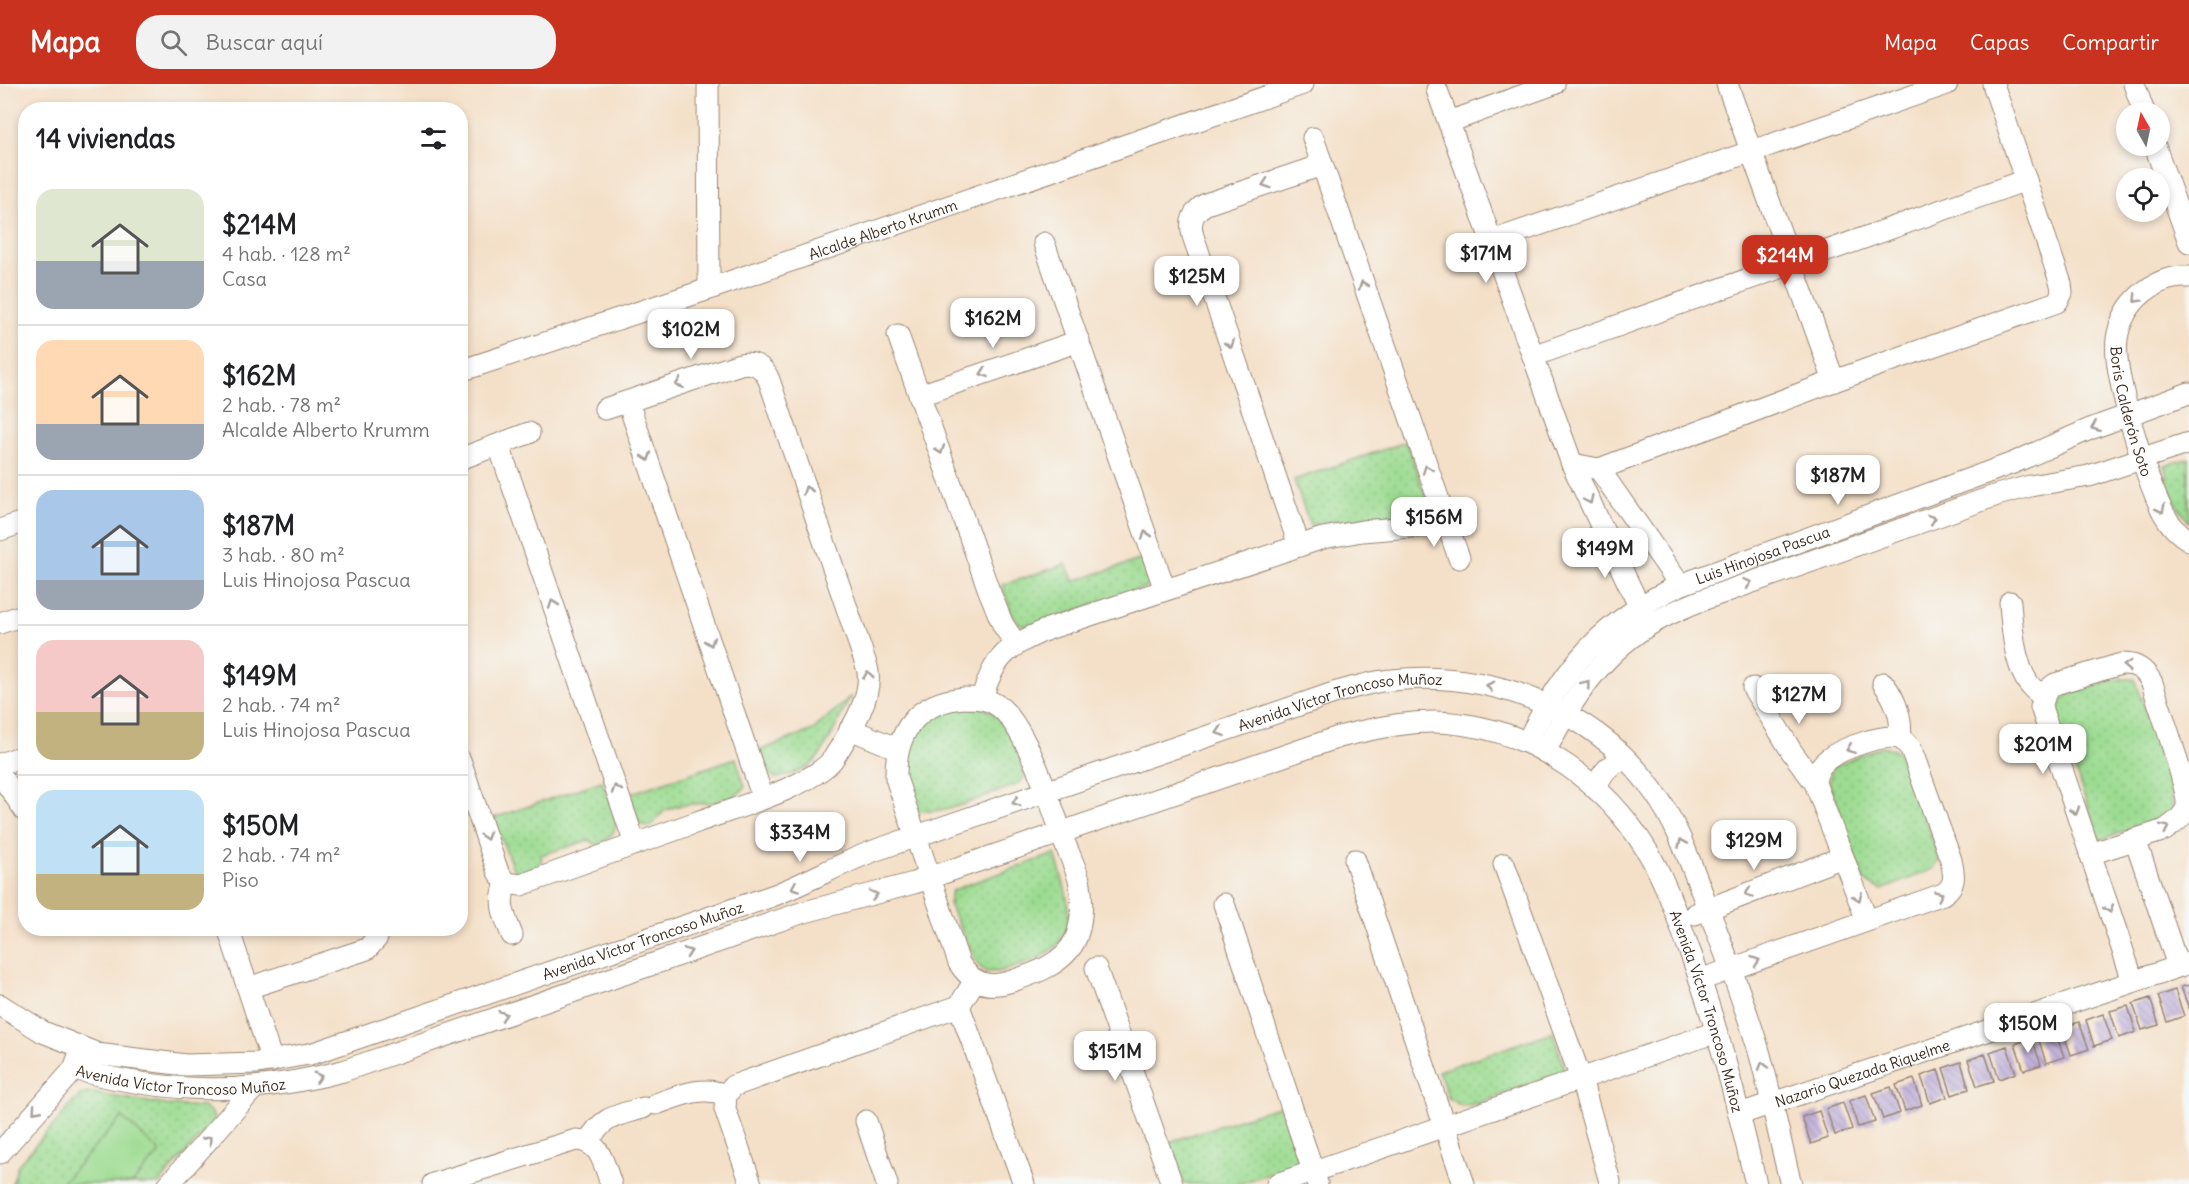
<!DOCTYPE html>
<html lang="es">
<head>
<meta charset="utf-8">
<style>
	:root { --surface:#fff; --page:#f2f2f2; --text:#202124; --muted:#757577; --line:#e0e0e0; --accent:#c8321e }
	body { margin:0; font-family:Delius,sans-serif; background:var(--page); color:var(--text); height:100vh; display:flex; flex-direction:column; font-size:22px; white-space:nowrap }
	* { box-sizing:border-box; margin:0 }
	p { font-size:20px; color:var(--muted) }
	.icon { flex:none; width:33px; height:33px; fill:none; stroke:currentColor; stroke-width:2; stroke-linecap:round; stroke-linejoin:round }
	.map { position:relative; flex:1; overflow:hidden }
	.panel { position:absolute; left:18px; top:18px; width:450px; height:834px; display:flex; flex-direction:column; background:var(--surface); border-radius:24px; box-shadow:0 3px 9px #0003 }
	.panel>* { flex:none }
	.needle { width:39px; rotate:351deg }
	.controls { position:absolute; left:2116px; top:18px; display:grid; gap:12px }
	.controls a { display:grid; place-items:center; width:54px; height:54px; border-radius:50%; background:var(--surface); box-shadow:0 3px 9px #0003; font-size:30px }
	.price { position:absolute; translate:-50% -51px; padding:0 14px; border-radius:12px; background:#fff; color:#222; font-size:20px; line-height:39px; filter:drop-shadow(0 2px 3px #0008) }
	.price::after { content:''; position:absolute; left:50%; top:36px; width:18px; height:14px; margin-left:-9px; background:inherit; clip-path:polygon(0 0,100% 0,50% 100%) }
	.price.selected { background:var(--accent); color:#fff }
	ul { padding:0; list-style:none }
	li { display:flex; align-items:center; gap:18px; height:150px; padding:0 18px }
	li+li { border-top:2px solid var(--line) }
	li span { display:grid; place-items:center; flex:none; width:168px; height:120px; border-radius:18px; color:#555 }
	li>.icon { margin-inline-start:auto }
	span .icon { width:72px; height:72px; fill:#fffc; stroke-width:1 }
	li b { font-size:26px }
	h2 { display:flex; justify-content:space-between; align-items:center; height:72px; padding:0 18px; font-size:26px }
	header { display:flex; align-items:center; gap:36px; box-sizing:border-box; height:84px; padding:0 30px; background:var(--accent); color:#fff }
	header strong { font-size:28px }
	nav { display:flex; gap:33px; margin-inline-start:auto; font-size:21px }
	.search { width:420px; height:54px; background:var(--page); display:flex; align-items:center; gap:15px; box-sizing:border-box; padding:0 21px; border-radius:24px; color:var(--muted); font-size:22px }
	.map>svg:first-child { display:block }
	.park { fill:url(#park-dots); stroke:#6c8258; stroke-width:1.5 }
	.pitch { fill:#9cdb91; stroke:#6c8258; stroke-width:1.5 }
	.building { fill:url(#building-back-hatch) }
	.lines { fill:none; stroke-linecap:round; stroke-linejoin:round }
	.street-casing { stroke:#988573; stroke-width:23 }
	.street { stroke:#fff; stroke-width:21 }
	.oneway { stroke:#a79f9a }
	.labels { text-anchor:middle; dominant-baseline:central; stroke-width:4.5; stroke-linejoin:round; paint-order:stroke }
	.street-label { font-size:15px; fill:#3b2a1e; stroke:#f6f6f2 }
</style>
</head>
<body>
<header>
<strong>Mapa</strong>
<div class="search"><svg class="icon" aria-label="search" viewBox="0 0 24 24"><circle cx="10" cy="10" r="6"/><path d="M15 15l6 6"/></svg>Buscar aquí</div>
<nav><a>Mapa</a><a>Capas</a><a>Compartir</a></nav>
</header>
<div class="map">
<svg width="2189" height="1100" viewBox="0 0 2189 1100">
	<defs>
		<pattern id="park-dots" width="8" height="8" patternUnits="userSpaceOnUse" patternTransform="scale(1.5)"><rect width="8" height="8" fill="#9cdb91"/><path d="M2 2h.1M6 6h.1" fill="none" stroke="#87bc7d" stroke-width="1.8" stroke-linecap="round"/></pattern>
		<pattern id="building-back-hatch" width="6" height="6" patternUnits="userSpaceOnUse" patternTransform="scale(1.5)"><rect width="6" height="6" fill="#beacd9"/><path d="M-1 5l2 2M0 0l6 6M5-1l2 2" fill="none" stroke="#9c8caf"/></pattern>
	</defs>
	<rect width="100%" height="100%" fill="#f6f6f2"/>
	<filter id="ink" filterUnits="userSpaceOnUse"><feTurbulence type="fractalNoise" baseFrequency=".0167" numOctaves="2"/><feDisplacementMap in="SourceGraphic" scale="12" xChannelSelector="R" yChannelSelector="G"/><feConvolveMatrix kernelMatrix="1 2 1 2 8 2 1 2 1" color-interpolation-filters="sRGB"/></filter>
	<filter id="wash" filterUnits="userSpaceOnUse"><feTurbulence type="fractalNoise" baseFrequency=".008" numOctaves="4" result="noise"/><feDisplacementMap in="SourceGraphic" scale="24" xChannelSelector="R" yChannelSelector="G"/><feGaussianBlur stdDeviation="1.35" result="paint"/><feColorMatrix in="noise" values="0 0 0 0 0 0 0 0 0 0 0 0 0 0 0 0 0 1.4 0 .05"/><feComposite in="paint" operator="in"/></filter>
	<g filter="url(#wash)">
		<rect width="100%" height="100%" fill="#f4e0c8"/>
		<path class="park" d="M 1406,358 L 1432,429 L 1352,435 L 1310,441 L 1294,396 Z
			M 2189,374 L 2189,439 L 2173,414 L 2164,382 Z
			M 1143,475 L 1151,497 L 1146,503 L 1030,542 L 1020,540 L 1012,530 L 1002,501 L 1066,480 L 1074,497 Z
			M 2117,595 L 2135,595 L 2171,706 L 2173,730 L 2100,756 L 2055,630 L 2065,612 Z
			M 851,612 C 840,631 829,662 814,678 C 805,687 788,692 775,694 L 768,688 L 761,666 L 813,646 Z
			M 950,624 C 960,624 972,622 982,624 C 1004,627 1022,673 1025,693 L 1016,701 C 984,712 950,730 916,727 L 908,706 L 905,676 L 913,655 L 927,636 Z
			M 1882,662 L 1893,665 L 1902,672 L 1937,768 L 1939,776 L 1933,785 L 1882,806 L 1864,797 L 1829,698 L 1831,688 L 1835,682 Z
			M 736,674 L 745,703 C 726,727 690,714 666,726 C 660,729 655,738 650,743 L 639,740 L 629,710 Z
			M 602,697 C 611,723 630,747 597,761 L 589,756 L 541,771 L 542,781 L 516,789 L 511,780 L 494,734 Z
			M 1055,770 C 1069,817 1086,859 1027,879 C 1013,884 1001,889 986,888 L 978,881 L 949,820 L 952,807 L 966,801 Z
			M 1553,948 L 1564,983 L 1558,990 L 1480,1019 L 1462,1022 L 1449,1015 L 1438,987 Z
			M 92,1009 L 167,1021 L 203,1023 L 212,1029 L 214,1036 L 159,1100 L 12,1100 L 18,1081 L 80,1011 Z
			M 1280,1022 L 1299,1072 L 1297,1080 L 1239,1100 L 1184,1100 L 1169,1058 Z"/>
		<path class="pitch" d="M 122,1033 L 160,1068 L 132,1100 L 61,1100 Z"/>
		<g id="blocks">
			<path class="building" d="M 2189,901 L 2189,925 L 2181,903 Z
				M 2175,906 L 2184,932 L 2167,938 L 2158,912 Z
				M 2150,914 L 2159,941 L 2142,946 L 2133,920 Z
				M 2128,922 L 2136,948 L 2119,954 L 2110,927 Z
				M 2103,930 L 2112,956 L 2094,962 L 2086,936 Z
				M 2079,938 L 2089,965 L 2071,971 L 2062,944 Z
				M 2055,947 L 2064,973 L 2046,979 L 2038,953 Z
				M 2032,954 L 2041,981 L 2024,986 L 2015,960 Z
				M 2007,962 L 2016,989 L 1999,995 L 1990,968 Z
				M 1985,970 L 1994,997 L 1977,1002 L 1968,976 Z
				M 1961,978 L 1969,1005 L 1952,1011 L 1943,984 Z
				M 1938,986 L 1947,1013 L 1930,1019 L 1921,992 Z
				M 1914,995 L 1922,1021 L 1905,1027 L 1896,1001 Z
				M 1891,1003 L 1900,1029 L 1883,1035 L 1873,1009 Z
				M 1866,1011 L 1875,1038 L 1858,1043 L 1849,1017 Z
				M 1843,1019 L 1852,1045 L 1835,1051 L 1826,1025 Z
				M 1819,1027 L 1828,1054 L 1811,1060 L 1802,1033 Z"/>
		</g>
	</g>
	<g filter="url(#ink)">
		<use href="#blocks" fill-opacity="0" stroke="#988573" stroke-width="1.5"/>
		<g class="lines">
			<g class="street-casing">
				<g id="street">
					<path d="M 708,0 L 709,205"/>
					<path d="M 1727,0 L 1834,297"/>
					<path d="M 2134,0 L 2144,28"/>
					<path d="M 1437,6 L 1572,380 L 1639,522"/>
					<path d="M 1449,38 L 1554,0"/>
					<path d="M 1313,54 L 1459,474"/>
					<path d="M 2155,62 L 2189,158"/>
					<path d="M 1492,157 L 1947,0"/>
					<path d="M 1044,159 L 1165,506"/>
					<path id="s1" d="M 2189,193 C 2153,191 2122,220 2117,255 C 2112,289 2147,399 2164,430 C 2170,441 2179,450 2189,456"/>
					<path d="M 898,251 L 988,504 L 1003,541 L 1016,560"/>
					<path d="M 1533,272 L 2026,96"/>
					<path id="s2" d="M 460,287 L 709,205 L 1303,0"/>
					<path d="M 920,311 L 1079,257"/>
					<path d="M 628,318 L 763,714"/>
					<path d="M 499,362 L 635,760"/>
					<path d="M 460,375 L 529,349"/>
					<path d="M 1572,380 L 1599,385 L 1834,297 L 2057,218 L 2062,209 L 2061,200 L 1993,0"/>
					<path d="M 1599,385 L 1680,501"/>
					<path d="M 0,446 L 26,437"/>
					<path d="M 1299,461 L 1193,152 C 1189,138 1193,127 1206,120 L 1322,81"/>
					<path d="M 2010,518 C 2012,545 2015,601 2043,611"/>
					<path d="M 0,539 L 26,530"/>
					<path d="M 1883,599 C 1895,614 1903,635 1900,654"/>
					<path d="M 1753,604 L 1792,668 L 1815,699"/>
					<path d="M 964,614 C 979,614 991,615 1002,625 C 1028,649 1052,722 1064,757 C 1069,771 1077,785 1080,800 C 1083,817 1082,838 1076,854 C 1065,880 1034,890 1009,898 C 986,905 971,898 959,879 L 896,694 C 895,648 916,618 964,614 Z"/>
					<path d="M 982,614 C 995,571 1007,563 1048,545 L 1323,454 L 1362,447 L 1446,440"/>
					<path d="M 850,645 L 898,665"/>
					<path id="s3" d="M 1527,658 C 1564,583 1603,537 1680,501 L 2013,379 L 2090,345 L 2189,309"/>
					<path d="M 1545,668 C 1571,616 1605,564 1658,536 C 1673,528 1689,521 1705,515 L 1997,411 L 2030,402 L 2089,392 L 2189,359"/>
					<path d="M 460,676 L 498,788 L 506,799 L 521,801 C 580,780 639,759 697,738 C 732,725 811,703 833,675 C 848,651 875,612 867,583 L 769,296 C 764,283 754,277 740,280 L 605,325"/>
					<path d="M 0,680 L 26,671"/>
					<path d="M 0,690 L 26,728"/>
					<path d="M 1597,706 C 1600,689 1609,680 1625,675"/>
					<path d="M 2135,755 L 2178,882"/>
					<path d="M 2090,770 L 2165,746 C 2173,740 2184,733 2187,723 C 2189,706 2159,621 2152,599 C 2145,585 2136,579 2121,580 L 2055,600 L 2046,607 L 2041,623 L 2133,897"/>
					<path d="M 1355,776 L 1464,1100"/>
					<path d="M 1504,780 L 1581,995 L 1610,1098"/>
					<path d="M 506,799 C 498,820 504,831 512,851"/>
					<path d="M 1224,820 L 1317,1099"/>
					<path d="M 1695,830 L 1843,773"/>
					<path d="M 228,844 L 272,977"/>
					<path d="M 1096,884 L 1172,1100"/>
					<path d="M 1700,896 L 1943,810 C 1957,801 1954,790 1951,776 L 1911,665 C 1908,661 1905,657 1901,655 C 1885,648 1841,665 1828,675 C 1820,681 1816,689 1815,699 L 1867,837"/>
					<path d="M 248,904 L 367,865 L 377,854 L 378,844"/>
					<path d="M 0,921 L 43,948 L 93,968"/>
					<path d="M 959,922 L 1024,1100"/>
					<path id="s4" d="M 74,985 C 169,1010 247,1012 343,987 L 801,829 L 914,799 L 1339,653 C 1379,643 1420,634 1460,640 C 1537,649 1606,700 1646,765 C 1667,798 1678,837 1692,873 C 1719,947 1738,1024 1756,1100"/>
					<path d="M 656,1020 C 679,1012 701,1001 726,1011"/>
					<path id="s5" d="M 1740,1030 L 2189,879"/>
					<path d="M 866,1037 L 887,1100"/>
					<path d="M 588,1058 C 603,1032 616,1032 643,1024"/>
					<path id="s6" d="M 0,1069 L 74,985 L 78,974 L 88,969 L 186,981 L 258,979 L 314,969 L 772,812 C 809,798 842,778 879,765 L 1334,609 C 1353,604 1372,597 1392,596 C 1490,586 1596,625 1654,708 C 1678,741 1691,781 1706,819 C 1724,866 1743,914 1758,964 C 1771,1008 1779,1055 1791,1100"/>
					<path d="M 169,1100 L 254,1004"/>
					<path d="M 433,1100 L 576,1056 C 601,1057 604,1081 611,1100"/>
					<path d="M 751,1100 L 725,1025 L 726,1011 L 733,1002 L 959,922 L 975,896"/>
					<path d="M 1277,1100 L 1716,948"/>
				</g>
			</g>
			<use href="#street" class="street"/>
		</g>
		<defs><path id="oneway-chevron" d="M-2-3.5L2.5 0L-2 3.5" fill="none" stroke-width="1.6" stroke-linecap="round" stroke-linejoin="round" transform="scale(1.5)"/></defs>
		<g class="oneway">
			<use href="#oneway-chevron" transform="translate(1266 100) rotate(161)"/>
			<use href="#oneway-chevron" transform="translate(1363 201) rotate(-109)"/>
			<use href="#oneway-chevron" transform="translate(2137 215) rotate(133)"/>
			<use href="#oneway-chevron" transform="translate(1230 260) rotate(71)"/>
			<use href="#oneway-chevron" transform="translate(984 289) rotate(161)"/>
			<use href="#oneway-chevron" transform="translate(679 300) rotate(161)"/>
			<use href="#oneway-chevron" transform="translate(2095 343) rotate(158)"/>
			<use href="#oneway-chevron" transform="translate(940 366) rotate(71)"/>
			<use href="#oneway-chevron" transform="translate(647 373) rotate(71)"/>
			<use href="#oneway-chevron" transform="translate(1427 385) rotate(-109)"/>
			<use href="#oneway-chevron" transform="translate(807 406) rotate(-109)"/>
			<use href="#oneway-chevron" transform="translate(1589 416) rotate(65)"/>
			<use href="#oneway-chevron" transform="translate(2161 425) rotate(64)"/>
			<use href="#oneway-chevron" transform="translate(1932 435) rotate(-19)"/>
			<use href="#oneway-chevron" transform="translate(1146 451) rotate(-109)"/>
			<use href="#oneway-chevron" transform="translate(1748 499) rotate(-19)"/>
			<use href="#oneway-chevron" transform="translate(553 520) rotate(-109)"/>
			<use href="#oneway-chevron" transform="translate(710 558) rotate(71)"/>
			<use href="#oneway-chevron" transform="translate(2127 582) rotate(-176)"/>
			<use href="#oneway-chevron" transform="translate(868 591) rotate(-97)"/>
			<use href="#oneway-chevron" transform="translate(1586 600) rotate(-52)"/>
			<use href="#oneway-chevron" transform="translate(1490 602) rotate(-166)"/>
			<use href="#oneway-chevron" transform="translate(1220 648) rotate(161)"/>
			<use href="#oneway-chevron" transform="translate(1850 665) rotate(159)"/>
			<use href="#oneway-chevron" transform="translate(616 705) rotate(-109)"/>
			<use href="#oneway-chevron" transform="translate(1016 718) rotate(161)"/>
			<use href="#oneway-chevron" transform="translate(2075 727) rotate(72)"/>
			<use href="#oneway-chevron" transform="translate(2165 744) rotate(-26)"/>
			<use href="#oneway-chevron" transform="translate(486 752) rotate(72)"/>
			<use href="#oneway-chevron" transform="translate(1682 759) rotate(-114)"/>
			<use href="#oneway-chevron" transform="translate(795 803) rotate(156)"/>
			<use href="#oneway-chevron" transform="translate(1749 809) rotate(159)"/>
			<use href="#oneway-chevron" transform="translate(874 811) rotate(-15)"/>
			<use href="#oneway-chevron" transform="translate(1939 811) rotate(-24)"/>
			<use href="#oneway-chevron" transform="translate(1858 813) rotate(69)"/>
			<use href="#oneway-chevron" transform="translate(2109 825) rotate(71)"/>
			<use href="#oneway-chevron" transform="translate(688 868) rotate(-19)"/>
			<use href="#oneway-chevron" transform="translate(1756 877) rotate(-19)"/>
			<use href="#oneway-chevron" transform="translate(503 931) rotate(-19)"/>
			<use href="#oneway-chevron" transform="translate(1763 982) rotate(-105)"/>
			<use href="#oneway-chevron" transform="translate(318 993) rotate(-15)"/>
			<use href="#oneway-chevron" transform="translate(36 1026) rotate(132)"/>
			<use href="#oneway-chevron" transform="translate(208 1056) rotate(-48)"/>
		</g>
	</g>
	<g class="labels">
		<g class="street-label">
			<text stroke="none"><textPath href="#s2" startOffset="446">Alcalde Alberto Krumm</textPath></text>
			<text stroke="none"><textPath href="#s1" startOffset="178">Boris Calderón Soto</textPath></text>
			<text stroke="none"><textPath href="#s3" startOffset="312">Luis Hinojosa Pascua</textPath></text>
			<text stroke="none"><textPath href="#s6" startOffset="1449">Avenida Víctor Troncoso Muñoz</textPath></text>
			<text stroke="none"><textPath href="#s6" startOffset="710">Avenida Víctor Troncoso Muñoz</textPath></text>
			<text stroke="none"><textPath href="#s4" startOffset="1851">Avenida Víctor Troncoso Muñoz</textPath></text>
			<text stroke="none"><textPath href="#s5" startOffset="129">Nazario Quezada Riquelme</textPath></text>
			<text stroke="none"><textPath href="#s4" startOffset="108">Avenida Víctor Troncoso Muñoz</textPath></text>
		</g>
	</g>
</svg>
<div class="controls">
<a><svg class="needle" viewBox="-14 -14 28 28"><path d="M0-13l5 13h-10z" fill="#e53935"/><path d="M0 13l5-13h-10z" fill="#757577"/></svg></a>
<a><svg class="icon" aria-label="locate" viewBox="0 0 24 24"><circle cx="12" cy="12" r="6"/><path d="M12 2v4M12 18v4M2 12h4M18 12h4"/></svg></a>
</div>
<b class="price" style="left:1486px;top:200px">$171M</b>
<b class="price selected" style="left:1785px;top:202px">$214M</b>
<b class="price" style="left:1197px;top:223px">$125M</b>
<b class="price" style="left:993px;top:265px">$162M</b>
<b class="price" style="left:691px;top:276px">$102M</b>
<b class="price" style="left:1838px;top:422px">$187M</b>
<b class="price" style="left:1434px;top:464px">$156M</b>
<b class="price" style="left:1605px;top:495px">$149M</b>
<b class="price" style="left:1799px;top:641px">$127M</b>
<b class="price" style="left:2043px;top:691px">$201M</b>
<b class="price" style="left:800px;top:779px">$334M</b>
<b class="price" style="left:1754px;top:787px">$129M</b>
<b class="price" style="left:2028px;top:970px">$150M</b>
<b class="price" style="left:1115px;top:998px">$151M</b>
<section class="panel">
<h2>14 viviendas<svg class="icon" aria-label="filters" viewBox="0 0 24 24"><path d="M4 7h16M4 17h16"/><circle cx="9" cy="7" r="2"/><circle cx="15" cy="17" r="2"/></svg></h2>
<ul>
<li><span style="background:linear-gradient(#dfe7d0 60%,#9aa5b1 0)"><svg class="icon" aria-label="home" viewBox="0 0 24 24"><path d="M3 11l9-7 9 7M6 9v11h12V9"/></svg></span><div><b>$214M</b><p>4 hab. · 128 m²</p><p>Casa</p></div></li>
<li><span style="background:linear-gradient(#ffd9b3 70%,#9aa5b1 0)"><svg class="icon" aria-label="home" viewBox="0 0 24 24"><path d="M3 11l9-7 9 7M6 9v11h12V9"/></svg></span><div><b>$162M</b><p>2 hab. · 78 m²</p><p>Alcalde Alberto Krumm</p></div></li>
<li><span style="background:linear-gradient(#a9c7e8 75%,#9aa5b1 0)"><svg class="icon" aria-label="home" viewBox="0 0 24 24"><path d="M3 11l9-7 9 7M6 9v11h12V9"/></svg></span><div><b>$187M</b><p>3 hab. · 80 m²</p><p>Luis Hinojosa Pascua</p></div></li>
<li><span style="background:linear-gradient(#f6c9c9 60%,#c2b280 0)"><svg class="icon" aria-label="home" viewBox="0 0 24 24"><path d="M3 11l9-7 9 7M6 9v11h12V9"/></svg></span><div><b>$149M</b><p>2 hab. · 74 m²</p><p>Luis Hinojosa Pascua</p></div></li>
<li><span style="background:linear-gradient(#bfe0f5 70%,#c2b280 0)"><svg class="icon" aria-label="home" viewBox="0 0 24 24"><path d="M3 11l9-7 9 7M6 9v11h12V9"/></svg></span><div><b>$150M</b><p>2 hab. · 74 m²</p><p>Piso</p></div></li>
</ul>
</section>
</div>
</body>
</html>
